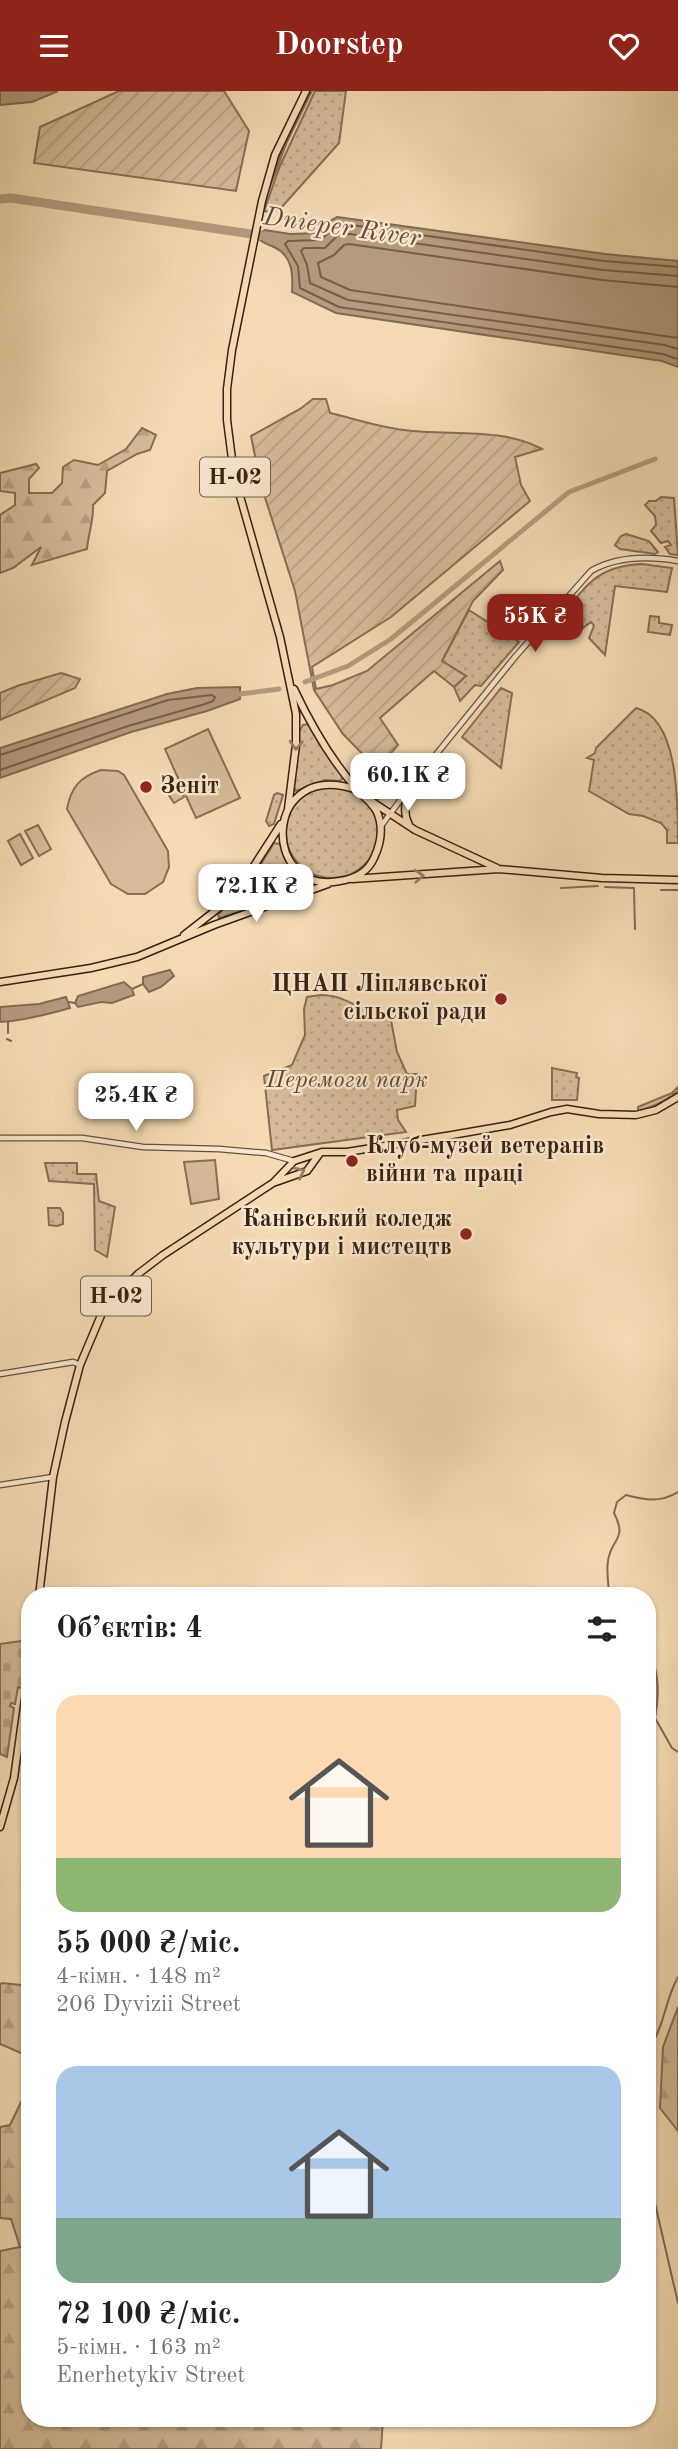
<!DOCTYPE html>
<html lang="uk">
<head>
<meta charset="utf-8">
<style>
	:root { --surface:#fff; --page:#f2f2f2; --text:#222; --muted:#767676; --accent:#8f2418 }
	body { margin:0; font-family:"Old Standard TT",serif; background:var(--page); color:var(--text); height:100vh; display:flex; flex-direction:column; font-size:26px; white-space:nowrap }
	* { box-sizing:border-box; margin:0 }
	p { font-size:23px; color:var(--muted) }
	.icon { flex:none; width:38px; height:38px; fill:none; stroke:currentColor; stroke-width:2; stroke-linecap:round; stroke-linejoin:round }
	.map { position:relative; flex:1; overflow:hidden }
	.drawer { position:absolute; left:21px; top:1496px; width:635px; height:840px; display:flex; flex-direction:column; background:var(--surface); border-radius:28px; box-shadow:0 2px 5px #0004 }
	.drawer>* { flex:none }
	.price { position:absolute; translate:-50% -60px; padding:0 16px; border-radius:14px; background:#fff; color:#222; font-size:23px; line-height:46px; filter:drop-shadow(0 2px 4px #0008) }
	.price::after { content:''; position:absolute; left:50%; top:42px; width:21px; height:16px; margin-left:-10px; background:inherit; clip-path:polygon(0 0,100% 0,50% 100%) }
	.price.active { background:var(--accent); color:#fff }
	ul { padding:0; list-style:none }
	li { display:grid; align-content:center; gap:14px; height:371px; padding:0 35px }
	li span { display:grid; place-items:center; height:217px; border-radius:21px; color:#555 }
	li>.icon { margin-inline-start:auto }
	span .icon { width:126px; height:126px; fill:#fffc; stroke-width:1 }
	li b { font-size:30px }
	h2 { display:flex; justify-content:space-between; align-items:center; height:84px; padding:0 35px; font-size:30px }
	header { display:flex; justify-content:space-between; align-items:center; height:91px; padding:0 35px; background:var(--accent); color:#fff; font-size:32px; font-weight:800 }
	.map>svg:first-child { display:block }
	.grass { fill:url(#grass-dots); stroke:#866e56; stroke-width:2 }
	.forest { fill:url(#forest-firs); stroke:#866e56; stroke-width:2 }
	.cemetery { fill:url(#cemetery-stones); stroke:#866e56; stroke-width:2 }
	.garden { fill:url(#garden-furrows); stroke:#866e56; stroke-width:2 }
	.pitch { fill:#d5bb98; stroke:#866e56; stroke-width:2 }
	.water { fill:#b49b7d; stroke:#826b53; stroke-width:2 }
	.lines { fill:none; stroke-linecap:round; stroke-linejoin:round }
	.shore { stroke:#765e48; stroke-width:2 }
	.stream { stroke:#826b53; stroke-width:2 }
	.canal { stroke:#b49b7d; stroke-width:5 }
	.river { stroke:#b49b7d; stroke-width:9 }
	.minor-casing { stroke:#66503b; stroke-width:7 }
	.major-casing { stroke:#372213; stroke-width:9 }
	.minor { stroke:#f8e7ce; stroke-width:4.5 }
	.major { stroke:#f5dab3; stroke-width:6 }
	.oneway { stroke:#967e63 }
	.poi-dot { fill:#8f2418; stroke:#f8e7ce; stroke-width:2.5 }
	.labels { text-anchor:middle; dominant-baseline:central; stroke-width:5; stroke-linejoin:round; paint-order:stroke }
	.shield { fill:#f8e7ce; stroke:#715d4b; stroke-width:2 }
	.shield-label { font-size:23px; font-weight:bold; fill:#372213 }
	.poi-label { font-size:24px; font-weight:bold; fill:#372213; stroke:#f8e7ce; text-anchor:start }
	.park-label { font-size:24px; font-style:italic; fill:#5e4834; stroke:#f8e7ce }
	.water-label { font-size:26px; font-style:italic; fill:#634c38; stroke:#f8e7ce }
</style>
</head>
<body>
<header><svg class="icon" aria-label="menu" viewBox="0 0 24 24"><path d="M4 6h16M4 12h16M4 18h16"/></svg>Doorstep<svg class="icon" aria-label="heart" viewBox="0 0 24 24"><path d="M12 20l-8-8c-3-5 5-10 8-4 3-6 11-1 8 4z"/></svg></header>
<div class="map">
<svg width="678" height="2358" viewBox="0 0 678 2358">
	<defs>
		<pattern id="grass-dots" width="8" height="8" patternUnits="userSpaceOnUse" patternTransform="scale(1.75)"><rect width="8" height="8" fill="#d5bb98"/><path d="M2 2h.1M6 6h.1" fill="none" stroke="#b7a082" stroke-width="1.8" stroke-linecap="round"/></pattern>
		<pattern id="forest-firs" width="22" height="20" patternUnits="userSpaceOnUse" patternTransform="scale(1.75)"><rect width="22" height="20" fill="#d5bb98"/><path d="M5 1l3.5 6h-7zM16 11l3.5 6h-7z" fill="#b7a082"/></pattern>
		<pattern id="cemetery-stones" width="16" height="16" patternUnits="userSpaceOnUse" patternTransform="scale(1.75)"><rect width="16" height="16" fill="#d5bb98"/><path d="M2 7V4a2 2 0 0 1 4 0v3zM10 15v-3a2 2 0 0 1 4 0v3z" fill="#b7a082"/></pattern>
		<pattern id="garden-furrows" width="10" height="10" patternUnits="userSpaceOnUse" patternTransform="scale(1.75)"><rect width="10" height="10" fill="#d5bb98"/><path d="M-1 1l2-2M0 10L10 0M9 11l2-2" fill="none" stroke="#b7a082"/></pattern>
	</defs>
	<rect width="100%" height="100%" fill="#f5dab3"/>
	<filter id="stains"><feTurbulence type="fractalNoise" baseFrequency=".00286" numOctaves="4"/><feColorMatrix values="0 0 0 0 .2 0 0 0 0 .09 0 0 0 0 .02 0 0 0 .5 -.17"/></filter>
	<radialGradient id="worn" r=".72"><stop offset=".6" stop-color="#630" stop-opacity="0"/><stop offset="1" stop-color="#630" stop-opacity=".3"/></radialGradient>
	<path class="grass" d="M 310,0 L 312,0 L 287,51 L 268,101 L 285,49 Z
		M 315,0 L 346,0 L 339,52 L 280,118 L 269,121 L 264,120 L 280,75 Z
		M 661,406 L 674,407 L 678,464 L 670,463 L 665,456 L 671,454 L 668,450 L 661,452 L 651,440 L 656,434 L 655,425 L 645,414 L 649,410 L 656,410 Z
		M 626,443 L 649,450 L 658,461 L 655,463 L 620,458 L 615,454 L 621,445 Z
		M 642,473 L 672,477 L 667,501 L 615,495 L 605,564 L 589,547 L 594,535 L 591,531 L 579,540 L 561,526 C 587,493 598,475 642,473 Z
		M 469,519 L 519,551 L 481,595 L 475,594 L 460,610 L 454,596 L 466,585 L 442,570 Z
		M 650,525 L 659,526 L 659,532 L 672,534 L 670,544 L 648,541 Z
		M 501,597 L 512,602 L 501,677 L 462,646 Z
		M 636,617 C 678,627 678,708 678,752 L 667,752 L 667,739 L 661,732 L 643,725 L 629,723 L 589,700 L 594,669 L 587,667 L 595,662 L 596,657 Z
		M 308,633 L 344,686 L 340,690 L 325,689 L 296,700 L 294,696 L 299,641 L 303,634 Z
		M286 741a46 46 0 1 1 92 0a46 46 0 1 1-92 0Z
		M 277,702 L 283,704 L 274,733 L 269,735 L 266,730 L 274,704 Z
		M 274,752 L 280,753 L 291,777 L 310,791 L 311,795 L 309,799 L 219,827 L 218,823 L 249,792 Z
		M 321,904 C 339,905 342,908 358,915 C 368,920 380,919 390,924 L 397,961 L 407,983 L 417,983 L 415,1015 L 397,1019 L 398,1029 L 406,1041 L 272,1059 L 264,985 L 292,974 L 305,944 L 304,918 L 307,906 Z
		M 552,977 L 577,982 L 576,986 L 579,987 L 577,1009 L 552,1009 Z
		M 678,996 L 678,1000 C 666,1010 653,1016 638,1020 L 638,1016 L 672,1002 Z
		M 45,1072 L 77,1072 L 77,1083 L 96,1083 L 99,1110 L 115,1116 L 107,1166 L 95,1159 L 94,1093 L 49,1090 Z
		M 48,1117 L 60,1117 L 63,1122 L 63,1133 L 57,1135 L 49,1134 Z"/>
	<path class="forest" d="M 142,337 L 156,344 L 150,359 L 137,363 L 107,380 L 105,402 L 93,414 C 94,428 88,444 87,458 L 32,474 L 41,456 L 13,477 L 0,482 L 0,424 L 15,414 L 15,402 L 0,400 L 0,382 L 36,373 L 39,377 L 29,388 L 29,402 L 52,402 L 62,392 L 63,376 L 74,369 L 98,374 L 126,358 Z
		M 2,1892 L 30,1895 L 30,1966 L 0,1953 L 0,1893 Z
		M 678,1916 L 678,2040 L 660,2017 L 663,1956 Z
		M 23,2007 L 30,2009 L 30,2328 L 383,2328 L 381,2358 L 0,2358 L 0,2160 L 20,2156 L 11,2128 L 0,2127 L 0,2036 L 10,2034 Z"/>
	<path class="cemetery" d="M 29,1549 L 22,1597 L 18,1596 L 15,1613 L 11,1612 L 10,1615 L 14,1617 L 7,1666 L 0,1663 L 0,1553 Z"/>
	<path class="garden" d="M 119,0 L 224,0 L 249,40 L 236,100 L 34,72 L 40,36 Z
		M 313,308 L 326,308 L 330,322 C 355,328 380,336 404,339 C 449,345 502,336 542,358 L 515,366 L 521,394 L 530,410 L 391,526 L 312,576 L 316,598 L 333,594 L 367,580 L 500,470 L 503,479 L 473,510 L 442,570 L 466,585 L 454,596 L 434,580 L 380,627 L 398,654 L 377,678 L 343,643 L 314,599 L 295,500 L 261,394 L 251,345 L 300,318 Z
		M 61,582 L 80,588 L 75,597 L 0,629 L 0,602 L 17,595 Z"/>
	<path class="pitch" d="M 208,638 L 240,707 L 196,727 L 165,658 Z
		M 101,679 L 118,680 L 124,684 L 168,760 L 169,776 L 163,791 L 145,803 L 128,803 L 111,793 L 67,718 C 71,696 80,686 101,679 Z
		M 174,691 L 184,706 L 174,712 L 164,697 Z
		M 38,734 L 51,758 L 39,765 L 25,740 Z
		M 20,743 L 33,767 L 21,774 L 8,750 Z
		M 215,1069 L 219,1108 L 191,1113 L 184,1071 Z"/>
	<path class="water" d="M 0,0 L 58,0 L 32,11 L 0,14 Z
		M 337,126 L 605,163 L 678,170 L 678,276 L 662,270 L 336,222 L 292,201 C 293,184 293,165 274,156 C 268,153 264,153 259,148 L 260,142 L 265,139 L 290,143 L 320,142 L 330,130 Z
		M 240,596 L 240,608 L 207,620 L 131,641 L 0,687 L 0,657 L 167,603 L 197,597 Z
		M 170,879 L 174,885 L 161,896 L 149,901 L 143,893 L 143,886 Z
		M 124,891 L 132,898 L 134,904 L 112,912 L 101,911 L 78,916 L 75,912 L 78,905 Z
		M 66,906 L 70,917 C 49,923 21,930 0,931 L 0,916 L 39,913 Z
		M 648,1561 C 660,1578 659,1607 655,1627 L 648,1626 L 650,1594 Z"/>
	<g class="lines">
		<path class="shore" d="M 678,176 L 604,170 L 351,134 L 337,134 L 321,149 L 288,150 L 285,153 L 298,175 L 300,197 L 339,216 L 663,263 L 678,268
			M 678,185 L 603,179 L 350,143 L 339,143 L 325,157 L 304,157 L 301,160 L 307,174 L 310,192 L 348,209 L 601,245 L 665,254 L 678,258
			M 678,196 L 602,189 L 349,153 L 344,154 L 334,164 L 318,172 L 321,186 L 350,199 L 678,247
			M 0,664 L 168,609 L 212,604 L 215,606 L 213,610 L 205,613 L 128,635 L 0,679"/>
		<path class="stream" d="M 605,796 L 634,797 L 635,838
			M 561,797 L 598,795
			M 661,799 L 678,799
			M 132,898 L 143,893
			M 69,911 L 75,912
			M 8,931 L 8,942
			M 7,948 L 11,950
			M 609,1505 C 609,1494 606,1481 608,1470 C 611,1447 628,1449 614,1422 L 617,1411 L 626,1404 C 645,1409 660,1412 678,1401
			M 655,1627 L 672,1657 L 678,1661
			M 648,1958 C 664,1939 665,1908 678,1886
			M 648,2082 L 678,2212"/>
		<path class="canal" d="M 305,591 L 348,575 L 391,548 L 569,401 L 655,368
			M 232,604 L 279,598"/>
		<path class="river" d="M 0,108 L 11,107 L 271,146"/>
		<g class="minor-casing">
			<path id="minor" d="M 413,692 L 515,566 L 591,480 C 617,465 648,465 678,470
				M 368,707 L 388,703 L 412,692
				M 381,735 L 408,699
				M 0,1047 L 82,1047 L 143,1056 L 219,1058 L 266,1062 L 294,1070
				M 0,1283 L 73,1271 L 80,1274
				M 0,1394 L 53,1386"/>
		</g>
		<g class="major-casing">
			<path id="major" d="M 294,598 C 310,632 331,669 356,697 C 363,706 372,711 377,721 C 384,737 381,752 374,767 C 368,781 354,788 340,790 C 260,805 262,666 357,699
				M 371,710 L 415,739 L 497,777
				M 288,718 L 296,654 L 296,623 L 280,546 L 234,384 L 227,329 L 227,298 L 232,259 L 262,110 L 275,64 L 306,0
				M 409,734 C 401,718 407,707 413,692
				M 352,788 L 499,778 L 602,787 L 678,789
				M 184,844 L 225,812 L 241,795 L 281,733
				M 0,891 L 91,877 L 137,866 L 214,834 L 328,793
				M 274,1091 L 294,1070 L 322,1061 L 347,1061 L 452,1044 L 510,1034 L 551,1021 L 567,1018 L 599,1023 L 636,1024 L 656,1019 L 678,1006
				M 39,1505 L 53,1386 L 65,1331 L 80,1274 L 102,1222 L 111,1210 L 138,1183 L 163,1164 L 273,1092 L 307,1080 L 320,1062
				M 0,1736 L 14,1687 L 30,1573"/>
		</g>
		<use href="#minor" class="minor"/>
		<use href="#major" class="major"/>
	</g>
	<defs><path id="oneway-chevron" d="M-2-3.5L2.5 0L-2 3.5" fill="none" stroke-width="1.6" stroke-linecap="round" stroke-linejoin="round" transform="scale(1.75)"/></defs>
	<g class="oneway">
		<use href="#oneway-chevron" transform="translate(296 654) rotate(93)"/>
		<use href="#oneway-chevron" transform="translate(419 785) rotate(-3)"/>
		<use href="#oneway-chevron" transform="translate(300 1081) rotate(-26)"/>
	</g>
	<g class="poi-dot">
		<circle cx="146" cy="696" r="7"/>
		<circle cx="501" cy="908" r="7"/>
		<circle cx="352" cy="1070" r="7"/>
		<circle cx="466" cy="1143" r="7"/>
	</g>
	<g class="labels">
		<g class="shield">
			<rect x="200" y="366.5" width="70" height="39" rx="5"/>
			<rect x="81" y="1185.5" width="70" height="39" rx="5"/>
		</g>
		<g class="shield-label">
			<text x="235" y="386">Н-02</text>
			<text x="116" y="1205">Н-02</text>
		</g>
		<g class="poi-label">
			<text x="160" y="696">Зеніт</text>
			<text x="487" y="894" text-anchor="end">ЦНАП Ліплявської<tspan x="487" dy="28">сільскої ради</tspan></text>
			<text x="366" y="1056">Клуб-музей ветеранів<tspan x="366" dy="28">війни та праці</tspan></text>
			<text x="452" y="1129" text-anchor="end">Канівський коледж<tspan x="452" dy="28">культури і мистецтв</tspan></text>
		</g>
		<g class="park-label">
			<text x="347" y="990">Перемоги парк</text>
		</g>
		<g class="water-label">
			<text transform="translate(342 137) rotate(8)">Dnieper River</text>
		</g>
	</g>
	<rect width="100%" height="100%" filter="url(#stains)"/>
	<rect width="100%" height="100%" fill="url(#worn)"/>
</svg>
<b class="price active" style="left:535px;top:563px">55K ₴</b>
<b class="price" style="left:408px;top:722px">60.1K ₴</b>
<b class="price" style="left:256px;top:833px">72.1K ₴</b>
<b class="price" style="left:136px;top:1042px">25.4K ₴</b>
<section class="drawer">
<h2>Об’єктів: 4<svg class="icon" aria-label="filters" viewBox="0 0 24 24"><path d="M4 7h16M4 17h16"/><circle cx="9" cy="7" r="2"/><circle cx="15" cy="17" r="2"/></svg></h2>
<ul>
<li><span style="background:linear-gradient(#ffd9b3 75%,#8fb573 0)"><svg class="icon" aria-label="home" viewBox="0 0 24 24"><path d="M3 11l9-7 9 7M6 9v11h12V9"/></svg></span><div><b>55 000 ₴/міс.</b><p>4-кімн. · 148 m²</p><p>206 Dyvizii Street</p></div></li>
<li><span style="background:linear-gradient(#a9c7e8 70%,#7fa58c 0)"><svg class="icon" aria-label="home" viewBox="0 0 24 24"><path d="M3 11l9-7 9 7M6 9v11h12V9"/></svg></span><div><b>72 100 ₴/міс.</b><p>5-кімн. · 163 m²</p><p>Enerhetykiv Street</p></div></li>
</ul>
</section>
</div>
</body>
</html>
